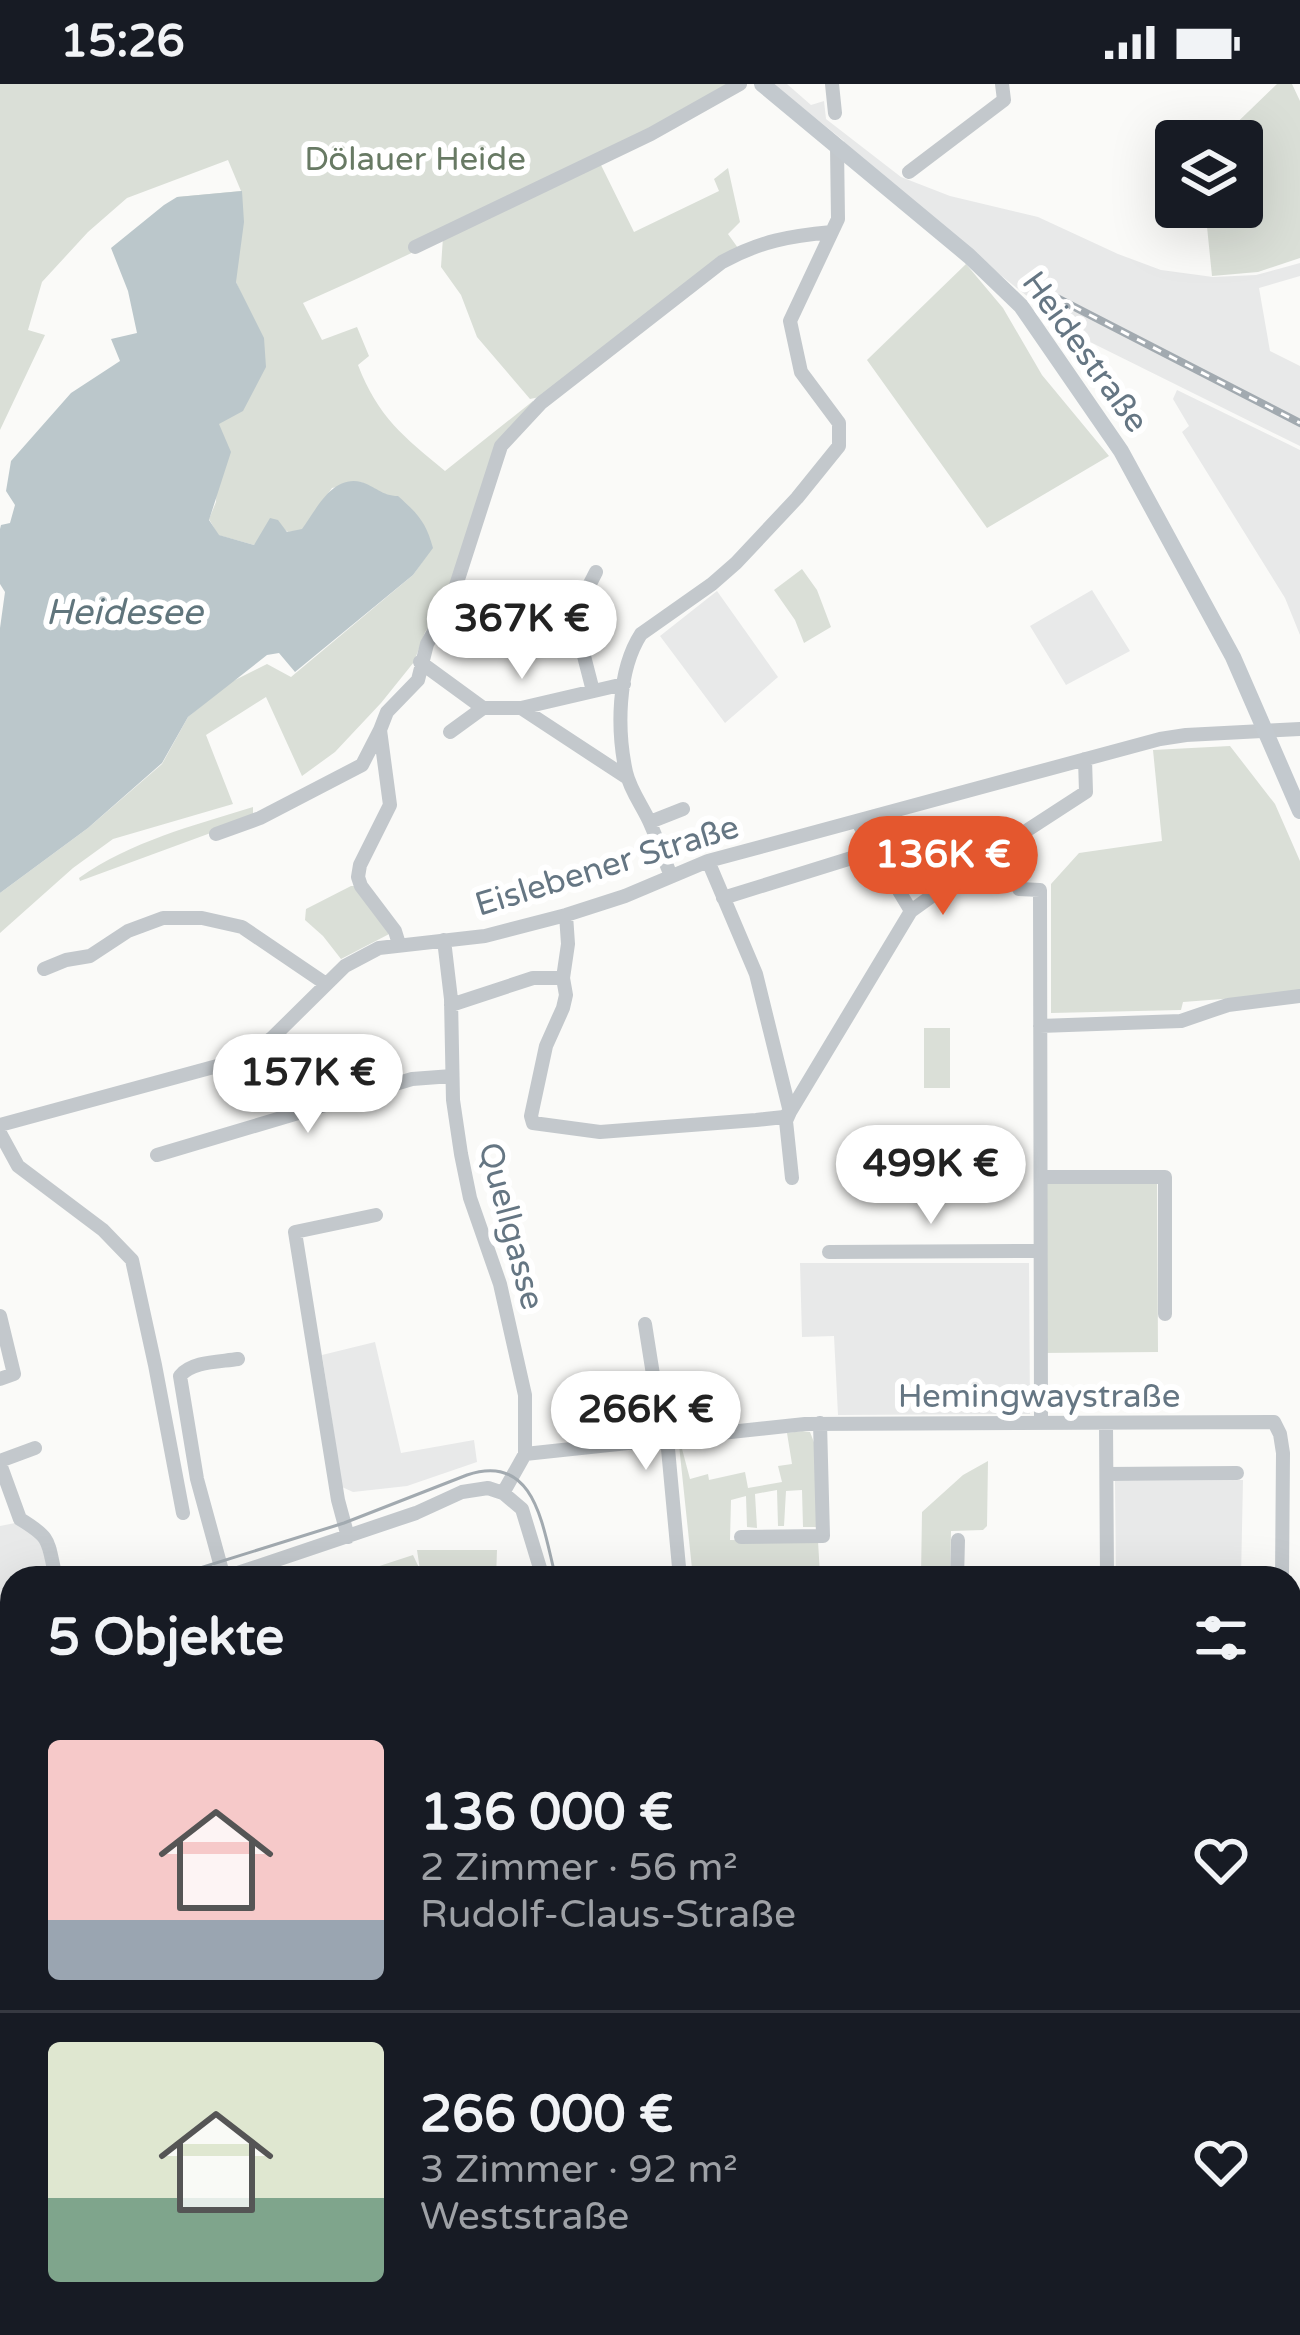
<!DOCTYPE html>
<html lang="de">
<head>
<meta charset="utf-8">
<style>
	:root { --surface:#171b24; --page:#242831; --text:#f1f3f6; --muted:#9ea1a6; --line:#363941; --accent:#e4572e }
	body { margin:0; font-family:"Varela Round",sans-serif; background:var(--page); color:var(--text); height:100vh; display:flex; flex-direction:column; font-size:45px; white-space:nowrap }
	* { box-sizing:border-box; margin:0 }
	p { font-size:39px; color:var(--muted) }
	.icon { flex:none; width:66px; height:66px; fill:none; stroke:currentColor; stroke-width:2; stroke-linecap:round; stroke-linejoin:round }
	.map { position:relative; flex:1; overflow:hidden }
	.drawer { position:absolute; left:0px; top:1482px; width:1302px; height:771px; display:flex; flex-direction:column; background:var(--surface); border-radius:36px 36px 0 0; box-shadow:0 12px 48px #0002 }
	.drawer>* { flex:none }
	.tools { position:absolute; left:1155px; top:36px; display:grid; gap:24px }
	.tools a { display:grid; place-items:center; width:108px; height:108px; border-radius:12px; background:var(--surface); box-shadow:0 12px 48px #0002; font-size:60px }
	.price { position:absolute; translate:-50% -102px; padding:0 27px; border-radius:42px; background:#fff; color:#222; font-size:39px; line-height:78px; filter:drop-shadow(0 3px 6px #0008) }
	.price::after { content:''; position:absolute; left:50%; top:72px; width:36px; height:27px; margin-left:-18px; background:inherit; clip-path:polygon(0 0,100% 0,50% 100%) }
	.price.active { background:var(--accent); color:#fff }
	ul { padding:0; list-style:none }
	li { display:flex; align-items:center; gap:36px; height:300px; padding:0 48px }
	li+li { border-top:3px solid var(--line) }
	li span { display:grid; place-items:center; flex:none; width:336px; height:240px; border-radius:12px; color:#555 }
	li>.icon { margin-inline-start:auto }
	span .icon { width:144px; height:144px; fill:#fffc; stroke-width:1 }
	li b { font-size:51px }
	h2 { display:flex; justify-content:space-between; align-items:center; height:144px; padding:0 48px; font-size:51px }
	.status { display:flex; justify-content:space-between; align-items:center; height:84px; padding:0 60px; background:var(--surface); direction:ltr }
	.status svg { height:33px; fill:currentColor }
	.map>svg:first-child { display:block }
	.built { fill:#e8e9e9 }
	.green { fill:#dadfd7 }
	.water { fill:#bbc7cb }
	.lines { fill:none; stroke-linecap:round; stroke-linejoin:round }
	.minor { stroke:#c3c8cc; stroke-width:14 }
	.major { stroke:#c3c9ce; stroke-width:16 }
	.highway { stroke:#c3c9ce; stroke-width:18 }
	.tram { stroke:#a2aab0; stroke-width:3 }
	.rail-casing { stroke:#a2aab0; stroke-width:8 }
	.rail { stroke:#fff; stroke-width:3; stroke-dasharray:9; stroke-linecap:butt }
	.labels { text-anchor:middle; dominant-baseline:central; stroke-width:12; stroke-linejoin:round; paint-order:stroke }
	.park-label { font-size:33px; fill:#687a64; stroke:#fff }
	.street-label { font-size:33px; fill:#657683; stroke:#fff }
	.water-label { font-size:36px; font-style:italic; fill:#60757c; stroke:#fff }
</style>
</head>
<body>
<div class="status"><b>15:26</b><svg viewBox="0 0 49 12"><path d="M0 12V9h3v3zM5 12V6h3v6zM10 12V3h3v9zM15 12V0h3v12zM26 1h20v11H26zM47 4h2v5h-2z"/></svg></div>
<div class="map">
<svg width="1300" height="2251" viewBox="0 0 1300 2251">
	<rect width="100%" height="100%" fill="#fafaf8"/>
	<path class="built" d="M 773,0 L 787,0 L 811,21 L 824,17 L 826,35 L 901,93 L 950,112 L 1038,133 L 1118,170 L 1161,186 L 1213,193 L 1256,191 L 1300,179 L 1300,192 L 1259,204 L 1270,267 L 1300,282 L 1300,362 L 1076,251 L 964,162 L 844,60 L 844,57 Z
		M 1177,306 L 1300,366 L 1300,551 L 1285,514 L 1182,348 L 1189,342 L 1173,315 Z
		M 1092,506 L 1130,567 L 1066,601 L 1030,542 Z
		M 717,507 L 778,593 L 725,639 L 660,552 Z
		M 800,1179 L 1029,1179 L 1030,1330 L 838,1331 L 834,1252 L 802,1253 Z
		M 375,1258 L 401,1369 L 474,1356 L 477,1378 L 407,1402 L 353,1408 L 342,1403 L 322,1271 Z
		M 1243,1396 L 1241,1494 L 1116,1494 L 1115,1397 Z
		M 20,1438 L 44,1450 L 54,1494 L 12,1494 L 12,1520 L 0,1523 L 0,1442 Z
		M 1296,2091 L 1300,2091 L 1300,2251 L 1222,2251 L 1222,2241 L 1290,2241 L 1290,2143 L 1296,2142 Z"/>
	<path class="green" d="M 0,0 L 728,0 C 590,79 449,155 303,219 L 322,256 L 357,243 L 369,272 L 358,281 C 378,333 403,352 445,387 L 533,317 L 534,321 L 499,360 L 443,520 L 425,548 L 414,578 L 381,619 L 335,668 L 302,692 L 266,613 L 206,651 L 233,720 L 113,755 L 73,784 L 0,849 L 0,809 L 88,744 L 162,680 L 188,633 L 229,599 L 267,580 L 291,593 L 413,491 L 432,464 L 387,412 L 361,398 L 332,404 L 302,446 L 288,448 L 281,443 L 254,461 L 218,451 L 209,435 L 216,418 L 219,340 L 248,226 L 236,198 L 182,143 L 177,113 L 241,107 L 228,76 L 127,114 L 88,148 L 42,198 L 28,246 L 45,251 L 0,346 Z
		M 1277,0 L 1292,0 L 1300,17 L 1300,174 L 1258,188 L 1212,192 L 1205,123 L 1242,123 L 1242,57 L 1218,57 Z
		M 600,79 L 634,148 L 719,107 L 714,95 L 728,84 L 740,138 L 728,150 L 738,164 L 545,312 L 530,315 L 477,253 L 461,211 L 441,183 L 443,153 Z
		M 966,180 L 1003,224 L 1042,291 L 1109,372 L 987,444 L 867,276 Z
		M 802,485 L 817,506 L 831,543 L 804,559 L 795,536 L 774,506 Z
		M 1230,662 L 1275,720 L 1300,777 L 1300,909 L 1183,918 L 1181,926 L 1051,929 L 1051,800 L 1079,769 L 1162,757 L 1153,666 Z
		M 253,723 L 253,732 L 246,736 L 80,797 L 79,794 C 132,757 192,742 253,723 Z
		M 351,802 L 361,802 L 395,847 L 341,875 L 323,852 L 305,836 L 306,825 Z
		M 924,944 L 950,944 L 950,1004 L 924,1004 Z
		M 1041,1093 L 1157,1093 L 1158,1268 L 1041,1269 Z
		M 802,1347 L 810,1348 L 815,1361 L 820,1443 L 803,1443 L 802,1406 L 786,1407 L 784,1442 L 778,1442 L 777,1406 L 755,1410 L 757,1444 L 747,1443 L 746,1412 L 731,1416 L 730,1456 L 818,1457 L 820,1491 L 808,1494 L 693,1494 L 679,1361 L 681,1361 L 690,1395 L 708,1390 L 709,1396 L 745,1388 L 748,1404 L 782,1398 L 778,1382 L 792,1380 L 787,1349 Z
		M 988,1377 L 987,1442 L 983,1446 L 951,1447 L 950,1494 L 921,1494 L 922,1428 L 963,1391 Z
		M 417,1466 L 497,1466 L 496,1494 L 343,1494 L 413,1471 L 420,1486 Z
		M 12,1721 L 12,1850 L 0,1849 L 0,1722 Z
		M 1290,1844 L 1300,1844 L 1300,2016 L 1290,2017 Z
		M 0,1855 L 12,1855 L 12,1985 L 0,1981 Z"/>
	<path class="water" d="M 242,107 L 244,138 L 236,198 L 264,254 L 266,283 L 243,327 L 219,340 L 231,368 L 209,436 L 219,451 L 254,461 L 270,434 L 278,436 L 287,448 L 302,445 C 316,426 332,391 361,398 C 375,402 382,412 398,412 C 418,430 426,438 433,464 L 413,491 L 295,588 L 279,569 L 267,571 L 188,633 L 162,679 L 88,744 L 0,809 L 0,544 L 5,508 L 0,500 L 0,445 L 1,441 L 10,439 L 15,421 L 6,407 L 11,377 L 71,309 L 120,277 L 111,255 L 137,249 L 128,207 L 111,164 L 164,121 L 177,113 Z"/>
	<g class="lines">
		<path class="minor" d="M 832,0 L 835,29
			M 909,88 L 1004,16 L 1002,0
			M 415,163 L 651,50 L 740,0
			M 420,578 L 483,624 L 521,624 L 624,600
			M 593,607 L 576,541 L 576,527 L 596,488
			M 521,624 L 626,693
			M 450,648 L 483,624
			M 857,737 L 911,827
			M 650,738 L 683,725
			M 216,750 L 260,734 L 362,681 L 380,646
			M 708,777 L 756,890 L 790,1028 L 786,1037 L 792,1094
			M 671,792 C 664,775 658,757 650,739 C 643,723 630,706 626,688 C 617,647 617,587 641,550 L 712,500 L 736,479 L 797,414 L 839,362 L 839,339 L 801,288 L 790,237 L 838,135 L 837,63
			M 1019,805 L 1040,806 L 1041,1339
			M 723,814 L 874,767
			M 566,831 L 568,860 L 563,894 L 566,911 L 563,924 L 546,962 L 531,1032 L 533,1039 L 600,1048 L 756,1036 L 784,1033 L 790,1028
			M 444,856 L 451,915 L 453,1016 L 461,1070 L 470,1114 L 500,1200 L 525,1311 L 525,1370 L 503,1409
			M 399,860 L 395,847 L 361,802 L 358,793 L 360,781 L 390,721 L 380,646 L 387,628 L 418,596 L 427,560 L 451,517 L 501,362 L 541,319 L 722,178 C 761,157 789,152 832,148
			M 44,885 L 66,876 L 90,872 L 128,847 L 163,834 L 202,834 L 242,843 L 326,900
			M 451,921 L 533,894 L 563,894
			M 1040,942 L 1181,937 L 1228,921 L 1300,912
			M 790,1028 L 911,827 L 986,773 L 1086,708 L 1085,675
			M 0,1041 L 243,975 L 272,954 L 345,882 L 379,864 L 485,852 L 566,831 L 625,812 L 708,777 L 1160,655 L 1186,651 L 1300,645
			M 0,1049 L 18,1082 L 103,1146 L 132,1176 L 155,1281 L 183,1429
			M 157,1071 L 412,995 L 452,992
			M 1041,1093 L 1165,1093 L 1165,1230
			M 829,1168 L 1040,1167
			M 0,1232 L 14,1290 L 0,1295
			M 645,1240 L 663,1354
			M 1106,1339 L 1107,1494
			M 667,1354 L 680,1494
			M 525,1370 L 805,1340 L 1274,1338 L 1280,1350 L 1283,1369 L 1282,1494
			M 0,1377 L 35,1364
			M 0,1380 L 20,1435 C 53,1455 47,1457 56,1494
			M 1107,1390 L 1237,1389
			M 348,1453 L 338,1416 L 295,1148 L 376,1131
			M 741,1453 L 823,1452 L 820,1339
			M 223,1494 L 416,1429 L 462,1408 L 488,1404 L 503,1409 L 522,1425 L 543,1494
			M 224,1494 L 197,1395 L 180,1292 C 192,1277 220,1278 238,1275
			M 957,1494 L 958,1456
			M 0,1550 L 12,1547
			M 0,1677 L 12,1677
			M 1290,1677 L 1300,1678
			M 1290,1836 L 1300,1836
			M 0,1855 L 12,1855
			M 0,2046 L 12,2052
			M 1290,2052 L 1300,2053
			M 839,2241 L 839,2250 L 897,2251
			M 684,2251 L 684,2241
			M 710,2251 L 711,2241
			M 965,2251 L 965,2241
			M 1191,2251 L 1192,2241"/>
		<path class="major" d="M 762,0 L 969,172 L 1021,222 L 1121,367 L 1233,573 L 1300,727
			M 1290,1613 L 1300,1613
			M 1290,1643 L 1300,1643
			M 575,2251 L 581,2241
			M 594,2251 L 599,2241"/>
		<path class="highway" d="M 0,2168 L 12,2175
			M 0,2186 L 12,2193
			M 98,2241 L 116,2251
			M 136,2241 C 169,2250 199,2251 232,2241
			M 475,2241 L 503,2251
			M 499,2250 L 542,2241
			M 294,2251 L 298,2241"/>
		<path class="tram" d="M 168,1494 L 344,1439 L 467,1391 C 537,1367 543,1447 556,1494
			M 0,1534 L 12,1532
			M 1290,1630 L 1300,1630"/>
		<g class="rail-casing">
			<path id="rail" d="M 1057,214 L 1300,339"/>
		</g>
		<use href="#rail" class="rail"/>
	</g>
	<g class="labels">
		<g class="park-label">
			<text x="415" y="75">Dölauer Heide</text>
		</g>
		<g class="street-label">
			<text transform="translate(1085 268) rotate(54)">Heidestraße</text>
			<text transform="translate(607 782) rotate(-17)">Eislebener Straße</text>
			<text transform="translate(511 1142) rotate(75)">Quellgasse</text>
			<text x="1039" y="1312">Hemingwaystraße</text>
		</g>
		<g class="water-label">
			<text x="124" y="528">Heidesee</text>
		</g>
	</g>
</svg>
<div class="tools">
<a><svg class="icon" aria-label="layers" viewBox="0 0 24 24"><path d="M12 4l9 5-9 5-9-5zM3 14l9 5 9-5"/></svg></a>
</div>
<b class="price" style="left:522px;top:598px">367K €</b>
<b class="price active" style="left:943px;top:834px">136K €</b>
<b class="price" style="left:308px;top:1052px">157K €</b>
<b class="price" style="left:931px;top:1143px">499K €</b>
<b class="price" style="left:646px;top:1389px">266K €</b>
<section class="drawer">
<h2>5 Objekte<svg class="icon" aria-label="filters" viewBox="0 0 24 24"><path d="M4 7h16M4 17h16"/><circle cx="9" cy="7" r="2"/><circle cx="15" cy="17" r="2"/></svg></h2>
<ul>
<li><span style="background:linear-gradient(#f6c9c9 75%,#9aa5b1 0)"><svg class="icon" aria-label="home" viewBox="0 0 24 24"><path d="M3 11l9-7 9 7M6 9v11h12V9"/></svg></span><div><b>136 000 €</b><p>2 Zimmer · 56 m²</p><p>Rudolf-Claus-Straße</p></div><svg class="icon" aria-label="heart" viewBox="0 0 24 24"><path d="M12 20l-8-8c-3-5 5-10 8-4 3-6 11-1 8 4z"/></svg></li>
<li><span style="background:linear-gradient(#dfe7d0 65%,#7fa58c 0)"><svg class="icon" aria-label="home" viewBox="0 0 24 24"><path d="M3 11l9-7 9 7M6 9v11h12V9"/></svg></span><div><b>266 000 €</b><p>3 Zimmer · 92 m²</p><p>Weststraße</p></div><svg class="icon" aria-label="heart" viewBox="0 0 24 24"><path d="M12 20l-8-8c-3-5 5-10 8-4 3-6 11-1 8 4z"/></svg></li>
</ul>
</section>
</div>
</body>
</html>
